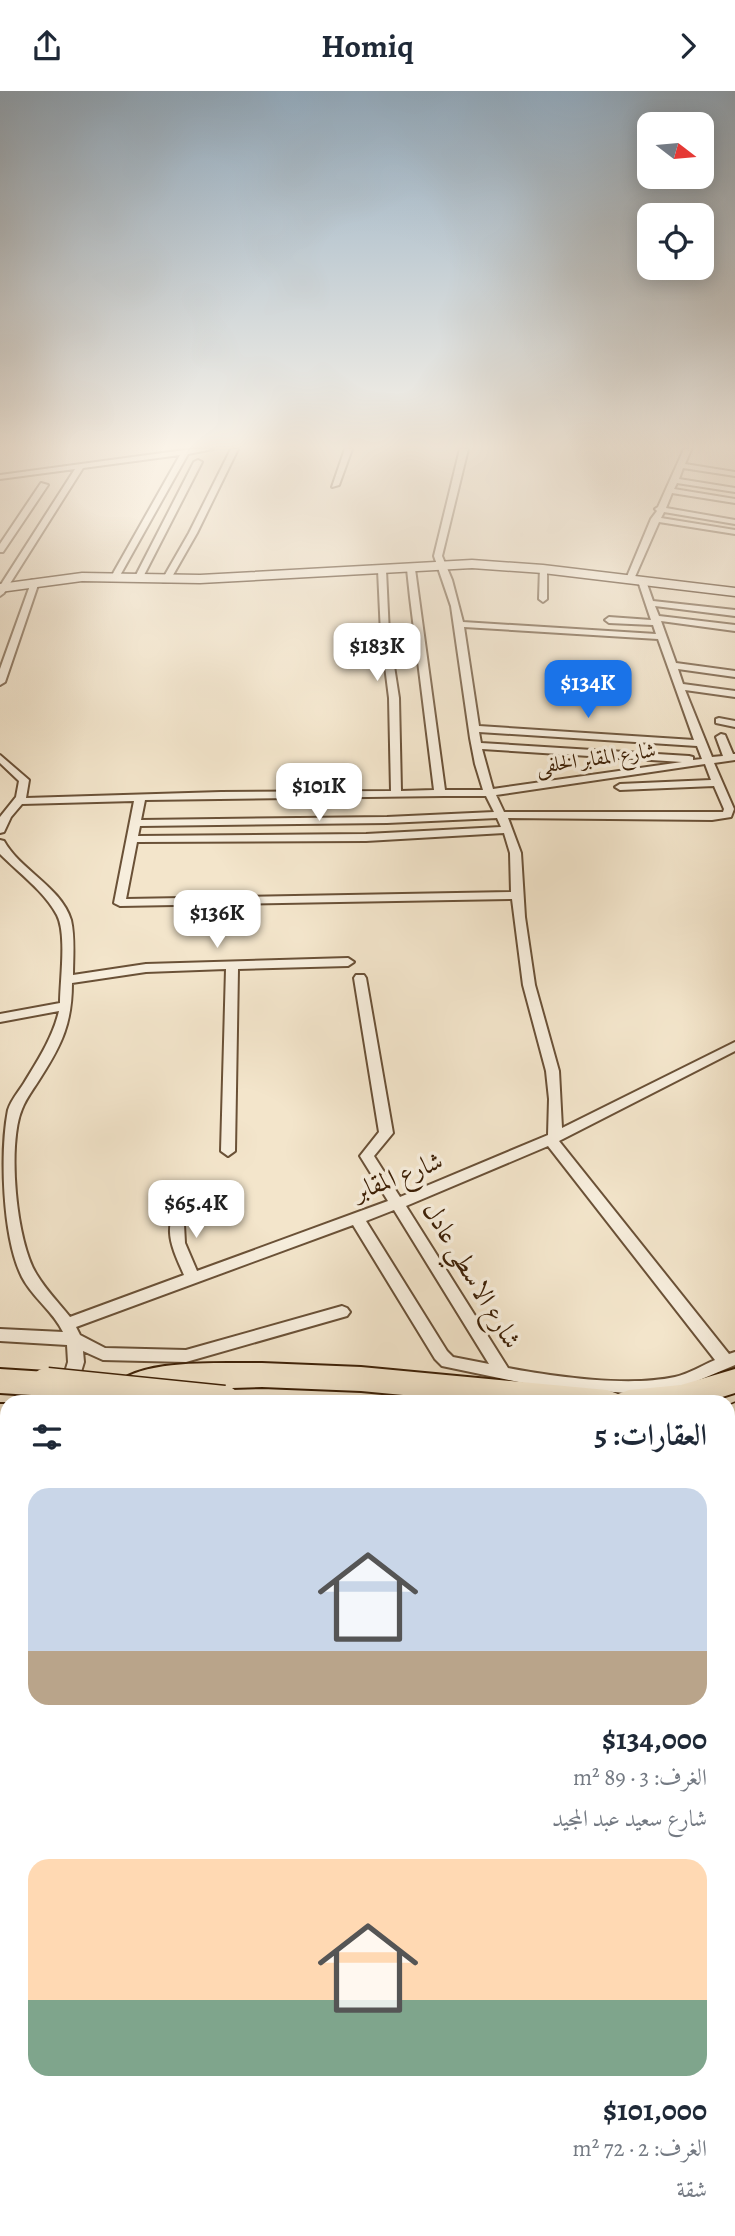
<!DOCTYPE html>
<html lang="ar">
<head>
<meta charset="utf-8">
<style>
	:root { --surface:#fff; --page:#f2f2f3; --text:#1f2937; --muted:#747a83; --accent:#1a73e8 }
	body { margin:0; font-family:Alegreya,Amiri,serif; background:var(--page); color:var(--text); direction:rtl; height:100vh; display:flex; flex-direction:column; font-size:26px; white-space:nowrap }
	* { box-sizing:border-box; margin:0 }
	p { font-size:23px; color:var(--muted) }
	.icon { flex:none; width:38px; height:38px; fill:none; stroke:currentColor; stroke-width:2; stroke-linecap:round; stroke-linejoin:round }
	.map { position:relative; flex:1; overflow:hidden; direction:ltr }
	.side { position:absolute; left:0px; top:1304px; width:735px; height:842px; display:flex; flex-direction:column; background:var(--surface); border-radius:21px 21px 0 0; box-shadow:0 4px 18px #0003; direction:rtl }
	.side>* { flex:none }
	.needle { width:46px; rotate:106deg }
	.tools { position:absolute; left:637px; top:21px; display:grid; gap:14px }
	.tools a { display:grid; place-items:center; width:77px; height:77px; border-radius:14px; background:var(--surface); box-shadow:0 4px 18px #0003; font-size:35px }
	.price { position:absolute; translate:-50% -60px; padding:0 16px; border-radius:14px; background:#fff; color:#222; font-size:23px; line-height:46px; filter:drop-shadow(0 2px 4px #0008) }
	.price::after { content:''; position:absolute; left:50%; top:42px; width:21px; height:16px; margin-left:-10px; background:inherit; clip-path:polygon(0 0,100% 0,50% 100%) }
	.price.active { background:var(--accent); color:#fff }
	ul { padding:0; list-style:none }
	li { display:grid; align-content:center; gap:14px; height:371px; padding:0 28px }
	li span { display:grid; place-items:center; height:217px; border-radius:21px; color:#555 }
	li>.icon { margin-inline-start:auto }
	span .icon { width:126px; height:126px; fill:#fffc; stroke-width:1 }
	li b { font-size:30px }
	h2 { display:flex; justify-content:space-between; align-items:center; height:84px; padding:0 28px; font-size:30px }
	header { display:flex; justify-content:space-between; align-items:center; height:91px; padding:0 28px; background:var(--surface); font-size:32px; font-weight:700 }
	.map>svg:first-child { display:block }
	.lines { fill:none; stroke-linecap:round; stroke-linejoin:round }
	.minor-casing { stroke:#6a5137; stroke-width:4 }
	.secondary-casing { stroke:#3d2006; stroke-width:3 }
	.primary-casing { stroke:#3d2006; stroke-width:3 }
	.motorway-casing { stroke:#3d2006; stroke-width:4 }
	.minor { fill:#f7eedd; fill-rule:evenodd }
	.secondary { fill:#f7eedd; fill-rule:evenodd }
	.primary { fill:#f3e5cb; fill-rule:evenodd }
	.motorway { fill:#f3e5cb; fill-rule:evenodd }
	.motorway-bridge-casing { stroke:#3d2006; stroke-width:35; stroke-linecap:butt }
	.motorway-bridge { stroke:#f3e5cb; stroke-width:32 }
	.labels { text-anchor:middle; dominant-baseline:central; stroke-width:7; stroke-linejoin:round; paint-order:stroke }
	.far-street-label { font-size:21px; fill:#3d2006; stroke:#f7eedd }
	.street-label { font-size:26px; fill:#3d2006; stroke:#f7eedd }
</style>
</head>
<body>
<header><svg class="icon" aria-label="forward" viewBox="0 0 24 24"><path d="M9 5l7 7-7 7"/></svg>Homiq<svg class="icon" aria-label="share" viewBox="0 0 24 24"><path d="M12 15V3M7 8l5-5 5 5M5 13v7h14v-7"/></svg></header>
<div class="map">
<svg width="735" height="2145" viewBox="0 0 735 2145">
	<rect width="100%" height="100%" fill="#f3e5cb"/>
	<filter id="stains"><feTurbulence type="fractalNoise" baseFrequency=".00286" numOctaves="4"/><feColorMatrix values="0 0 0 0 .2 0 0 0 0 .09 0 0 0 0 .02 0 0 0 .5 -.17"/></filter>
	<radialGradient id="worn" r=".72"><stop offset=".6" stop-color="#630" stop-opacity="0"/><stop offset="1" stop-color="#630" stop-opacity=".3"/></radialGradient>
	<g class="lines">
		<g class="minor-casing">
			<path id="minor" d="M 192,358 L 213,358 L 188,363 L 118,488 L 111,486 L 180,364 L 83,377 L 4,502 L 0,505 L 0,495 L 75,378 L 0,388 L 0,384 Z
				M 231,358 L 238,358 L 197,442 L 169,491 L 163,491 L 162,489 L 189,442 Z
				M 345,358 L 352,358 L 339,394 L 332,396 Z
				M 460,358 L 468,358 L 442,465 L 452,489 L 463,531 L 656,543 L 653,534 L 609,532 L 605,529 L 609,526 L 651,529 L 638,490 L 642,487 L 646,490 L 653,510 L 735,519 L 735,525 L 655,515 L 659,525 L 735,534 L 735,540 L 661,530 L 676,572 L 735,580 L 735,586 L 678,578 L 683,593 L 735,600 L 735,606 L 685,599 L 712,666 L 723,665 L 716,646 L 721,643 L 725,644 L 733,663 L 735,663 L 735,669 L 714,672 L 734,718 L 731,726 L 712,729 L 508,727 L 521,762 L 525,826 L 535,894 L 559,980 L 562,1037 L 735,951 L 735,960 L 559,1050 L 729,1263 L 735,1261 L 735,1274 L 678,1298 L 625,1302 L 533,1294 L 442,1275 L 435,1268 L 353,1134 L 76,1236 L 80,1244 L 105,1257 L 186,1259 L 342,1215 L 347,1217 L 350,1221 L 347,1225 L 186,1271 L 103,1269 L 83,1260 L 84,1271 L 72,1311 L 56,1311 L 68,1271 L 67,1254 L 0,1250 L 0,1238 L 63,1241 C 53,1220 32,1206 22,1186 C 2,1146 0,1060 8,1019 C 11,1009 19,1000 24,992 C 38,969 53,946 59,920 L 0,931 L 0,923 L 60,912 C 60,890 67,843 57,824 C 44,800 19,782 0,763 L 0,749 L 4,750 C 20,779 61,796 71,829 C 75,847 73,867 73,884 L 146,873 L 348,867 L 354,871 L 348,875 L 238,878 L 235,1060 L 228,1065 L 221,1060 L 226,878 L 146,881 L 72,892 C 72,932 62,953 41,986 C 35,996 26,1007 22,1018 C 7,1053 16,1152 37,1184 C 46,1199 59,1212 70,1226 L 184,1184 C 173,1159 157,1129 188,1111 C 196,1107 201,1103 209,1105 L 211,1109 L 209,1113 L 195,1120 L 184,1133 L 185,1152 L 197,1180 L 388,1110 L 360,1065 L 379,1041 L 354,887 L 356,884 L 364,884 L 366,887 L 393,1042 L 374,1065 L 400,1106 L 548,1044 L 549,1008 L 546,980 L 523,894 L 512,808 L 120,815 L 114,812 L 134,710 L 22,713 L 11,726 L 4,741 L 0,742 L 0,726 L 16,706 L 19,690 L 0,672 L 0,664 L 29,689 L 26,707 L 221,701 L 391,700 L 389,607 L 381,543 L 378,479 L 382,477 L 386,479 L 389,543 L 399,607 L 401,700 L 434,699 L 410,506 L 407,478 L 411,476 L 415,478 L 445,699 L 483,699 L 475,673 L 470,647 L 451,515 L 434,465 ZM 464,536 L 658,548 L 694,649 L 479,635 ZM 479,641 L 697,655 L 702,668 L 693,669 L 693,666 L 689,665 L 481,652 ZM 482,658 L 682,671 L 493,698 ZM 705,673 L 711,689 L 620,693 L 615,696 L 620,699 L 714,695 L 724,718 L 723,721 L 504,721 L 496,704 ZM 444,705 L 486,705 L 494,721 L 387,726 L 141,729 L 145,709 ZM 497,727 L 501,736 L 366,743 L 138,745 L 140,735 L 387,732 ZM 504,742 L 510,762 L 511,801 L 126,808 L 137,751 L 366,750 ZM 548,1055 L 715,1269 C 703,1274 689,1283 675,1286 C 629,1296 555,1286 508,1277 L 406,1115 ZM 394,1119 L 489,1273 L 453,1266 L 447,1260 L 366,1130 Z
				M 684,358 L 691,358 L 685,373 L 735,381 L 735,385 L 683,377 L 679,388 L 735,397 L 735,401 L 677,392 L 674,398 L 735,408 L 735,412 L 672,402 L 666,417 L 735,429 L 735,433 L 664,421 L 661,427 L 735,439 L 735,443 L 659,431 L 634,488 L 627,490 L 626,488 L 651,428 L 657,420 L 655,418 L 658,416 Z
				M 198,369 L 202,371 L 142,488 L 135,490 L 134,488 L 194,371 Z
				M 41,392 L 48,394 L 3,461 L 0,461 L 0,453 Z
				M 540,476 L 547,478 L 547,508 L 543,511 L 539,508 Z
				M 32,489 L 39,491 L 5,591 L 0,594 L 0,578 Z
				M 719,627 L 735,630 L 735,636 L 716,632 L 716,628 Z
				M 0,1375 L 7,1375 L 7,1389 L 0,1389 Z
				M 735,1493 L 735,1509 L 728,1510 L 728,1494 Z
				M 0,1562 L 7,1566 L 7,1594 L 0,1591 Z
				M 7,1643 L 7,1663 L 0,1666 L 0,1645 Z"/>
		</g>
		<g class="secondary-casing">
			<path id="secondary" d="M 472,469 L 543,474 L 735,497 L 735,505 L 543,482 L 472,477 L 200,492 L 82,490 L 0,501 L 0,493 L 82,482 L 200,484 Z"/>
		</g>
		<g class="primary-casing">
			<path id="primary" d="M 735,1312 L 735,1338 L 728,1340 L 728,1315 Z
				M 7,1880 L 7,1919 L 0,1922 L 0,1883 Z
				M 7,1922 L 7,1961 L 0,1964 L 0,1925 Z"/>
		</g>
		<g class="motorway-casing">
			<path id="motorway" d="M 262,1272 L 361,1276 L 607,1299 L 618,1303 L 629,1299 L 681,1294 L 735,1278 L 735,1302 L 706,1311 L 477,1311 L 361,1300 L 262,1296 L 167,1299 L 151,1302 L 132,1311 L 118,1311 L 110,1301 C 129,1265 226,1273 262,1272 Z
				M 0,1278 L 47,1281 L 58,1284 L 62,1293 L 58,1302 L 47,1305 L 0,1302 Z
				M 0,1313 L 7,1313 L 7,1339 L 0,1339 Z
				M 728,1340 L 735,1341 L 735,1367 L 728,1366 Z
				M 728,1379 L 735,1380 L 735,1408 L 728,1407 Z
				M 728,1452 L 735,1453 L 735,1483 L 728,1482 Z"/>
		</g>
		<use href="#minor" class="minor"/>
		<use href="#secondary" class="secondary"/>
		<use href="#primary" class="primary"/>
		<use href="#motorway" class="motorway"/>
		<g class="motorway-bridge-casing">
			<path id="motorway-bridge" d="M 47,1293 L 224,1311"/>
		</g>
		<use href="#motorway-bridge" class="motorway-bridge"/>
	</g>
	<linearGradient id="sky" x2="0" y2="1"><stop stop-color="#93adc2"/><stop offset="0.54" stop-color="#faf3e8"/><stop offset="1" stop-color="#faf3e8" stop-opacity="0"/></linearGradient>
	<rect width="735" height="659" fill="url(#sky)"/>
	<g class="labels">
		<g class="far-street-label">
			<text transform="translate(596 667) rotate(-8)">شارع المقابر الخلفى</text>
		</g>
		<g class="street-label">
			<text transform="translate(398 1085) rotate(-21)">شارع المقابر</text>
			<text transform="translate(472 1184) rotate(59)">شارع الاسطي عادل</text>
		</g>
	</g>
	<rect width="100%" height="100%" filter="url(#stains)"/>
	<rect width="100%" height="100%" fill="url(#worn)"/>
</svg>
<div class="tools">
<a><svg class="needle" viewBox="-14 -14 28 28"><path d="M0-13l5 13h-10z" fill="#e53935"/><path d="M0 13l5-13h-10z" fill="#747a83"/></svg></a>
<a><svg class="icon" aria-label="locate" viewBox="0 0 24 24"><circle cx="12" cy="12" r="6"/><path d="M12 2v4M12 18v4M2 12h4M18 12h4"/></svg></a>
</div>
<b class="price" style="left:377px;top:592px">$183K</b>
<b class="price active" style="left:588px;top:629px">$134K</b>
<b class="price" style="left:319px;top:732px">$101K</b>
<b class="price" style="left:217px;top:859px">$136K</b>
<b class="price" style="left:196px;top:1149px">$65.4K</b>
<section class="side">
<h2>العقارات: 5<svg class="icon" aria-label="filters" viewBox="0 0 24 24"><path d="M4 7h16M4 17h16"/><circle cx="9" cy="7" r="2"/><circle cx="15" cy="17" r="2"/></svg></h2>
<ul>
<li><span style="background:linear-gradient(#c9d6e8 75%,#b9a48a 0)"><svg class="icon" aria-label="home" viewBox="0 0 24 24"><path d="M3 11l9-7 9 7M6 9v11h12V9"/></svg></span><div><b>$134,000</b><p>الغرف: 3 · 89 m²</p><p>شارع سعيد عبد المجيد</p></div></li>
<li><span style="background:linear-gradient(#ffd9b3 65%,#7fa58c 0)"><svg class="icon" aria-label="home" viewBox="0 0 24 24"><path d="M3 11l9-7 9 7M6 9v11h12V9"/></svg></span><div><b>$101,000</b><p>الغرف: 2 · 72 m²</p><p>شقة</p></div></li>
</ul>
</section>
</div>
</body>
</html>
